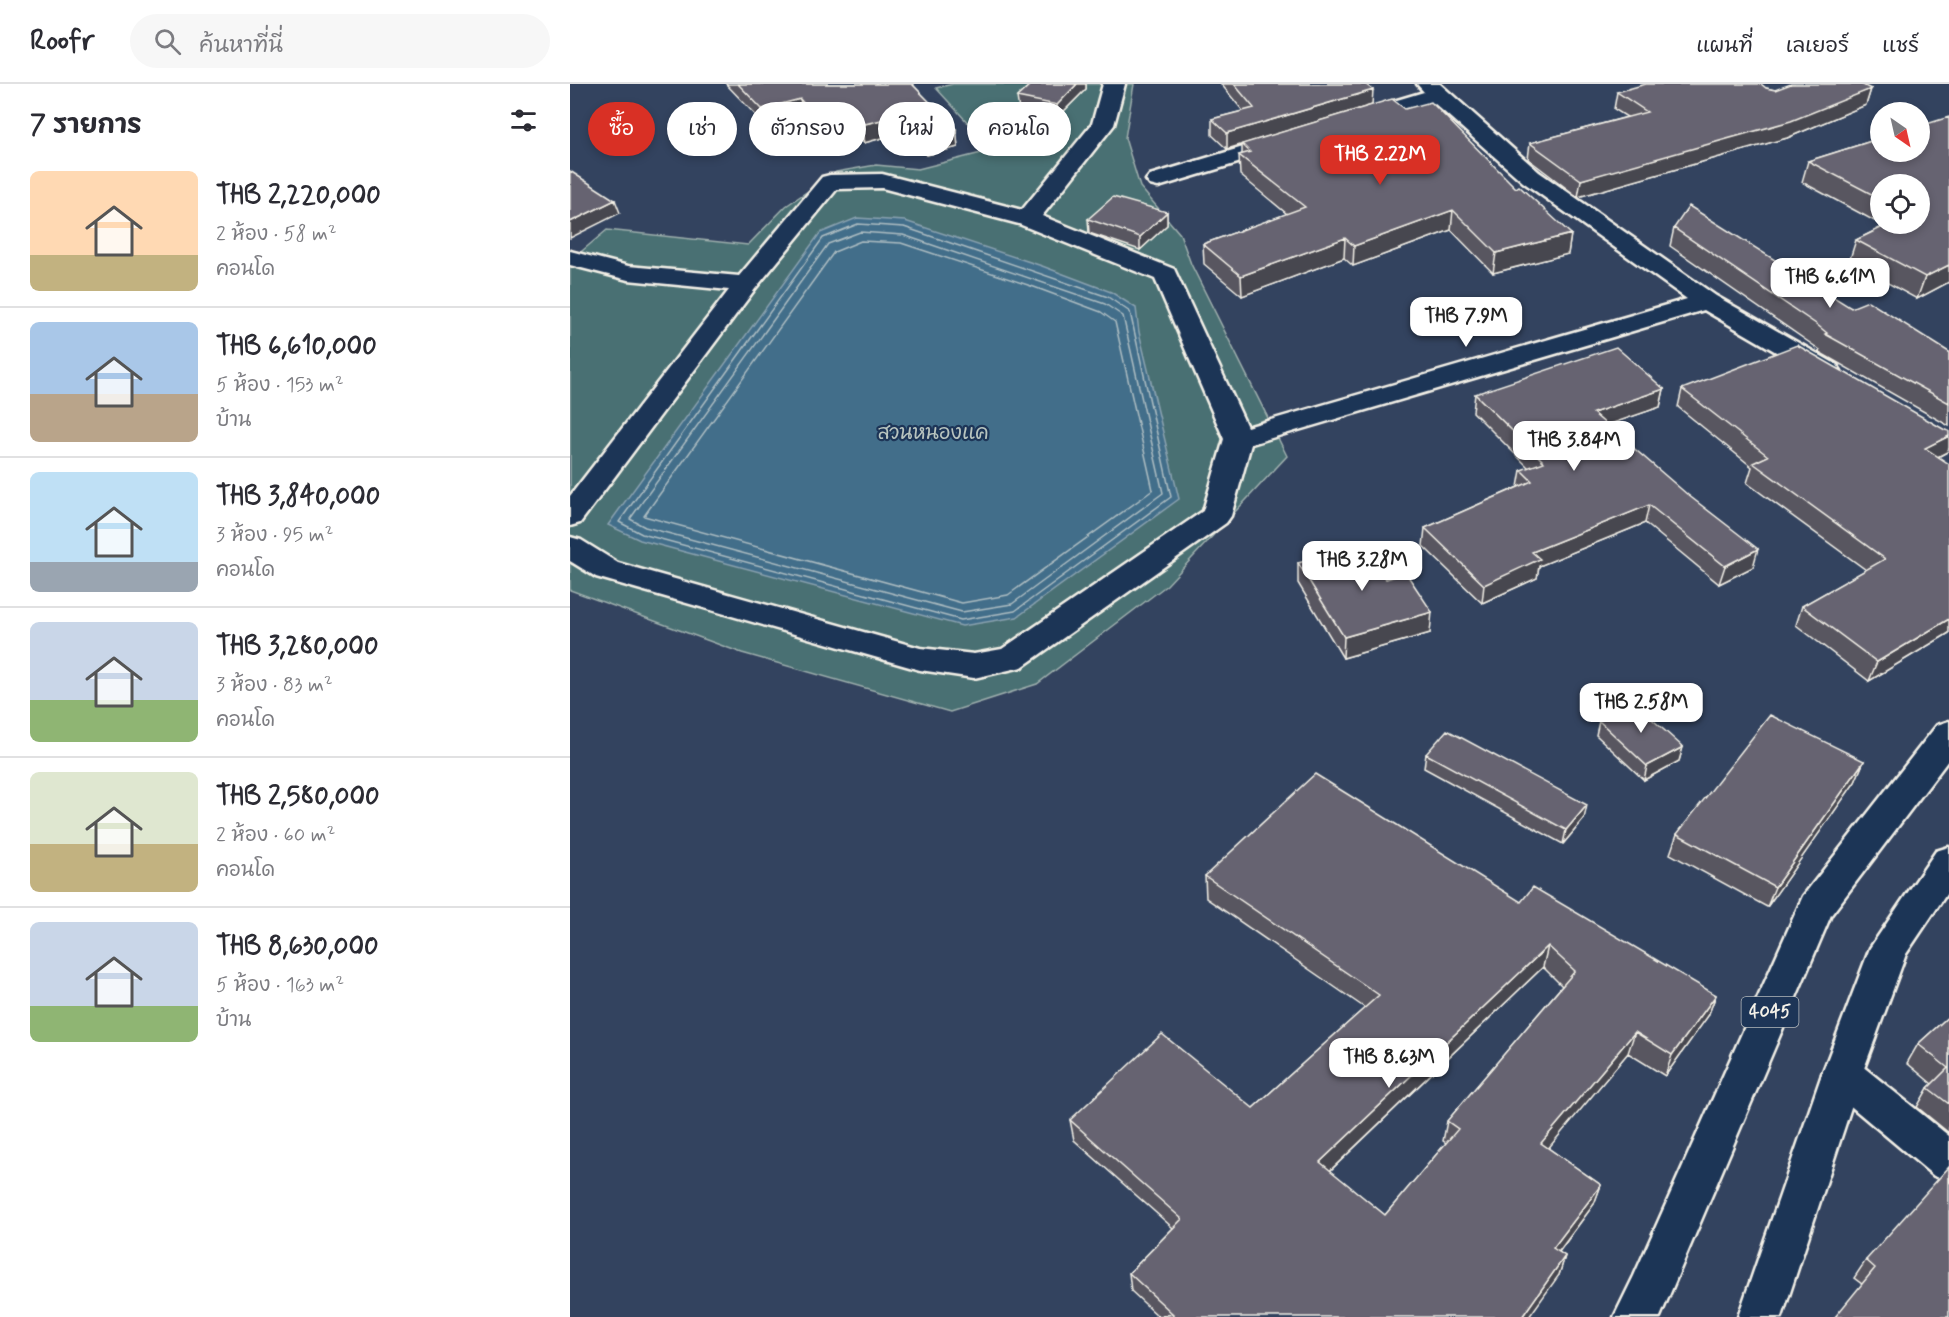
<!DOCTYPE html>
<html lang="th">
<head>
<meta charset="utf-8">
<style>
	:root { --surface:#fff; --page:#f7f7f7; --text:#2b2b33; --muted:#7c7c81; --line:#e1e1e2; --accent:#d93025 }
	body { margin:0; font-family:Mynerve,"Playpen Sans Thai",sans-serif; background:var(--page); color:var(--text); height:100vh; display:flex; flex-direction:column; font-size:22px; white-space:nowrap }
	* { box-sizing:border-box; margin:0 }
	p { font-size:20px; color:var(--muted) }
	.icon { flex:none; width:33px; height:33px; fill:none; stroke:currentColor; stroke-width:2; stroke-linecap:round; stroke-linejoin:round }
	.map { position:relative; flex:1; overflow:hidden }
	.sheet { display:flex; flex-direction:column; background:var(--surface); width:570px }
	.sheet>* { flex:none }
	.hud { position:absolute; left:18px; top:18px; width:570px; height:54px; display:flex; gap:12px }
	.needle { width:39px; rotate:146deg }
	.controls { position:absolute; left:1300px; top:18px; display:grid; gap:12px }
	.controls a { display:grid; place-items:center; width:60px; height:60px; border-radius:50%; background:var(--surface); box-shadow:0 3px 9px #0003; font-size:30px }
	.price { position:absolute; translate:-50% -51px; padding:0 14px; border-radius:12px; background:#fff; color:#222; font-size:20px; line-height:39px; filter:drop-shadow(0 2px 3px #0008) }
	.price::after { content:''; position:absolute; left:50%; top:36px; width:18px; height:14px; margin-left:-9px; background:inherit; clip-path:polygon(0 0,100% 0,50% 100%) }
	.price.selected { background:var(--accent); color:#fff }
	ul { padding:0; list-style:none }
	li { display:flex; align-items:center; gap:18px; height:150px; padding:0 30px }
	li+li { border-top:2px solid var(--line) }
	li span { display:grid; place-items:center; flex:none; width:168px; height:120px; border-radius:9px; color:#555 }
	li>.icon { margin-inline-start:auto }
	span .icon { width:72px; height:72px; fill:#fffc; stroke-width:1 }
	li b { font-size:26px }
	h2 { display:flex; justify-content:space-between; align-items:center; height:72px; padding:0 30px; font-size:26px }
	.pill { padding:0 21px; border-radius:27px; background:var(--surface); box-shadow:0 3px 9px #0003; font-size:21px; line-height:54px }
	.pill.selected { background:var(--accent); color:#fff }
	header { display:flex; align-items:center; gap:36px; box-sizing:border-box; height:84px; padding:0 30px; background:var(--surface); border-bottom:2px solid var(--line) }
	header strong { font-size:28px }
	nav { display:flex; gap:33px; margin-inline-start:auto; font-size:21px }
	.search { width:420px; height:54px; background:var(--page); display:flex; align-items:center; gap:15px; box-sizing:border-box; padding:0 21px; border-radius:33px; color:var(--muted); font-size:22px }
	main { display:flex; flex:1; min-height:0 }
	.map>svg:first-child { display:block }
	.green { fill:#4a7073; stroke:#9fb0ae; stroke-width:1.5 }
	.water { fill:#436e8a; stroke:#8aa2b0; stroke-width:1.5 }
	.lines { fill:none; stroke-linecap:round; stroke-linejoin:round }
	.shore { stroke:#adbdc2; stroke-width:1.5 }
	.street-casing { stroke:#f4f1e8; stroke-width:5 }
	.primary-casing { stroke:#f4f1e8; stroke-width:5 }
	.street { fill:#1d3557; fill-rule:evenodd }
	.primary { fill:#1d3557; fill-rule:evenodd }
	.wall { fill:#585661; stroke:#f4f1e8; stroke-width:1.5; fill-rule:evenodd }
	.shaded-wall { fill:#47464f; stroke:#f4f1e8; stroke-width:1.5 }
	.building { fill:#666471; stroke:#f4f1e8; stroke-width:1.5; fill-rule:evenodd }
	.labels { text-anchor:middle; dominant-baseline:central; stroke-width:4.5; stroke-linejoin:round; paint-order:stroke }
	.shield { fill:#1d3557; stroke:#b4b9bc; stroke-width:1.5 }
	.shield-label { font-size:18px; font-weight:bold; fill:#f4f1e8 }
	.park-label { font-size:20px; fill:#b8c4bf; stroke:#1d3557 }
</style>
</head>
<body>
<header>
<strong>Roofr</strong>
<div class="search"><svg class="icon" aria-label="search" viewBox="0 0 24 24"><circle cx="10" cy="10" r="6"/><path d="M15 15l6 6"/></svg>ค้นหาที่นี่</div>
<nav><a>แผนที่</a><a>เลเยอร์</a><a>แชร์</a></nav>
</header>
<main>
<section class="sheet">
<h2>7 รายการ<svg class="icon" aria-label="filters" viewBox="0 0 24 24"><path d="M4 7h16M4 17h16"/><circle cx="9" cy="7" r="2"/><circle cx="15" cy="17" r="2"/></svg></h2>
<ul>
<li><span style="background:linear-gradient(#ffd9b3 70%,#c2b280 0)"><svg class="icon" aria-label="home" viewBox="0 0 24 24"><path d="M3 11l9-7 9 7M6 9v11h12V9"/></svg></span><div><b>THB 2,220,000</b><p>2 ห้อง · 58 m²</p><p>คอนโด</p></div></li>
<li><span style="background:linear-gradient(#a9c7e8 60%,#b9a48a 0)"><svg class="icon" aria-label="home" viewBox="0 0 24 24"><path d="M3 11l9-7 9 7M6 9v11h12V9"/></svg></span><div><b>THB 6,610,000</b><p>5 ห้อง · 153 m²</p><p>บ้าน</p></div></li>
<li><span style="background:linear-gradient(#bfe0f5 75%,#9aa5b1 0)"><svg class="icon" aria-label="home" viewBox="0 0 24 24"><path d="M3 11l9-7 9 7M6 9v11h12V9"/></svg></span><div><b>THB 3,840,000</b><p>3 ห้อง · 95 m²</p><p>คอนโด</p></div></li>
<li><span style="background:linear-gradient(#c9d6e8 65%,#8fb573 0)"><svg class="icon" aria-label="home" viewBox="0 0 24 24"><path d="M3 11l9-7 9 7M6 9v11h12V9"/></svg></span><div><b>THB 3,280,000</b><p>3 ห้อง · 83 m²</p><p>คอนโด</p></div></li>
<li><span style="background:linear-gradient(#dfe7d0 60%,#c2b280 0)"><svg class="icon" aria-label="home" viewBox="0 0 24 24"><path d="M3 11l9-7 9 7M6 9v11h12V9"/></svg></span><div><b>THB 2,580,000</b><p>2 ห้อง · 60 m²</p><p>คอนโด</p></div></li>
<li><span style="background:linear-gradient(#c9d6e8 70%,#8fb573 0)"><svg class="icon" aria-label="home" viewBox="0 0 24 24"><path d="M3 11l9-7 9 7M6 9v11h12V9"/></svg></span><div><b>THB 8,630,000</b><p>5 ห้อง · 163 m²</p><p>บ้าน</p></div></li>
</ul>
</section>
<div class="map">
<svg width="1379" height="1233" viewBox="0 0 1379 1233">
	<rect width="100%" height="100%" fill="#33435f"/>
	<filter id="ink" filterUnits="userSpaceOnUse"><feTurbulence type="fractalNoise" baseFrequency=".0167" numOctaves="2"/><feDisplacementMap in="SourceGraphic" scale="12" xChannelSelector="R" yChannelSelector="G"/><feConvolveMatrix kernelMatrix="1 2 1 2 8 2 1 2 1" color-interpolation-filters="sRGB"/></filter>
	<g filter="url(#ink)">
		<path class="green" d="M 383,0 L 564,0 L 555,54 L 570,103 L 610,150 L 621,180 L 717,372 L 597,501 L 467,600 L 380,628 L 172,569 L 0,506 L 0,177 L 37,146 L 178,161 L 216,122 L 266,88 L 306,81 L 348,85 L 423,66 L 366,4 Z"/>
		<path class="water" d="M 287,134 L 335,137 L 472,182 L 541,208 L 566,224 L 569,248 L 609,415 L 447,533 L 392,542 L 70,456 L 38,441 L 250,149 Z"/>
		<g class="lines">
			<path class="shore" d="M 288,140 L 334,143 L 538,213 L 560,228 L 601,413 L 445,527 L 391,536 L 72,450 L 49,438 L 253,154 Z
				M 290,148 L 333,151 L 535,220 L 553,232 L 593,409 L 442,520 L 392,528 L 75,443 L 60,435 L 258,160 Z
				M 291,157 L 331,159 L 464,203 L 531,228 L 545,238 L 583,406 L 438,511 L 392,519 L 74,432 L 264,168 Z"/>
			<g class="street-casing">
				<path id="street" d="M 533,0 L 555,0 L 544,41 L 472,132 L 604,185 L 677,343 L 1117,215 L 953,98 L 864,19 L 788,42 L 780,40 L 777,35 L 780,30 L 854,8 L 847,0 L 870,0 L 969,88 L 1146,212 L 1267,281 L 1271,287 L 1267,293 L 1258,295 L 1249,293 L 1134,226 L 681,360 L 661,432 L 656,439 L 452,583 L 404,594 L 350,586 L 26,493 L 0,477 L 0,453 L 11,456 L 48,479 L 350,564 L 404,570 L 432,565 L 633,427 L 654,355 L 585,195 L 449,140 L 312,104 L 267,105 L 185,205 L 10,439 L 0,442 L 0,412 L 159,206 L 58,196 L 0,181 L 0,167 L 58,182 L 169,192 L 252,93 L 260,91 L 312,90 L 452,126 L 522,40 Z
					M 713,51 L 721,53 L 724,58 L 721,63 L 588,103 L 580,101 L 576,96 L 580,91 Z
					M 1272,972 L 1286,977 L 1379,1052 L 1379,1097 L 1364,1092 L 1258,1003 L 1252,990 L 1258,977 Z"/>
			</g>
			<g class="primary-casing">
				<path id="primary" d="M 1379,637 L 1379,675 L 1261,831 L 1090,1233 L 1044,1233 L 1064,1192 L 1233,812 L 1367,641 Z
					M 1379,763 L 1379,806 L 1336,870 L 1292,990 L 1212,1233 L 1168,1233 L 1252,990 L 1300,864 L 1366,767 Z"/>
			</g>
			<use href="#street" class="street"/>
			<use href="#primary" class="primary"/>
		</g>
		<path class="wall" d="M 156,0 L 342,0 L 386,45 L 388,63 L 357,71 L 334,48 L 294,59 L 288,52 L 257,60 L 234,32 L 196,42 Z
			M 461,0 L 516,0 L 516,5 L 488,33 L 449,26 L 447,13 Z
			M 651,0 L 795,0 L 802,21 L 946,104 L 1001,150 L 998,170 L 923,189 L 881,146 L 783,182 L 774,174 L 672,212 L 634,180 L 633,160 L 717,130 L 670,91 L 669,71 L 672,70 L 672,61 L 657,65 L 642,51 L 642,35 L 673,27 Z
			M 1196,4 L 1205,6 L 1301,5 L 1296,21 L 1217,54 L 1008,113 L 958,75 L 960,59 L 1057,33 L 1044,25 L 1047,8 Z
			M 1311,54 L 1379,198 L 1347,215 L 1279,178 L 1286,156 L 1314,142 L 1232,98 L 1238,77 ZM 1311,100 L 1350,140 L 1311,140 Z
			M 597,128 L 597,141 L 570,166 L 519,149 L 518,135 Z
			M 1104,144 L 1281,224 L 1379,268 L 1379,342 L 1249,268 L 1250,266 L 1240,259 L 1100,162 Z
			M 1094,305 L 1090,323 L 1037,341 L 1183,483 L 1149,500 L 1075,439 L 969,482 L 967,494 L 912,519 L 853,462 L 855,444 L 948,403 L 951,386 L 959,384 L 903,328 L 905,310 Z
			M 1112,305 L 1375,346 L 1377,368 L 1368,373 L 1379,549 L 1299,597 L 1226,541 L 1232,522 L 1296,486 L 1177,399 L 1182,383 L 1108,323 Z
			M 728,479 L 816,495 L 860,549 L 773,574 L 728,499 Z
			M 1029,637 L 1113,663 L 1109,677 L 1074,696 L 1026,651 Z
			M 856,670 L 1014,735 L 993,760 L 854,684 Z
			M 1294,677 L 1285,698 L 1197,823 L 1100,770 L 1107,750 Z
			M 635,792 L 951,818 L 1146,911 L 1138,932 L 1095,992 L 1058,969 L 978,1064 L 1031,1101 L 1024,1120 L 989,1168 L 995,1172 L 989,1191 L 588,1232 L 561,1207 L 559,1189 L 603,1144 L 504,1056 L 500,1036 L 683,1024 L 795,924 L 636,814 ZM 973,883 L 992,902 L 877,1037 L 873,1057 L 876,1059 L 815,1131 L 760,1087 Z
			M 1379,932 L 1379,1049 L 1347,1023 L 1358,1004 L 1362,1000 L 1337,979 L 1348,960 Z
			M 1296,1176 L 1379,1233 L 1292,1200 L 1284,1194 Z"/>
		<path class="shaded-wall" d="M 507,0 L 516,0 L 516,5 L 488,33 L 487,21 Z
			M 1301,5 L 1296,21 L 1217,54 L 1008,113 L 1011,96 Z
			M 803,6 L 802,21 L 657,65 L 657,49 Z
			M 230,15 L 234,32 L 196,42 L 192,25 Z
			M 331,31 L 334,48 L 294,59 L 291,41 Z
			M 285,35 L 288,52 L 257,60 L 254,43 Z
			M 386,45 L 388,63 L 357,71 L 354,54 Z
			M 45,116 L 50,129 L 0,154 L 0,138 Z
			M 883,126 L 881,146 L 783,182 L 784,162 Z
			M 597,128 L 597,141 L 570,166 L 570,153 Z
			M 1001,150 L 998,170 L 923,189 L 926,169 Z
			M 775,154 L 774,174 L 672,212 L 671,192 Z
			M 1379,181 L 1379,198 L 1347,215 L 1355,193 Z
			M 1094,305 L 1090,323 L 1020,347 L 1023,329 Z
			M 1379,352 L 1379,364 L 1377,368 L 1348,383 L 1355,364 Z
			M 1079,421 L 1075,439 L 969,482 L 967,494 L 912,519 L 914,501 L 962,468 Z
			M 1188,465 L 1183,483 L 1149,500 L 1155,482 Z
			M 862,528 L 860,549 L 773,574 L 774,553 Z
			M 1379,535 L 1379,549 L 1299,597 L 1307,578 Z
			M 1113,663 L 1109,677 L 1074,696 L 1077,682 Z
			M 1294,677 L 1285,698 L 1197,823 L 1205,803 Z
			M 1017,721 L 1014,735 L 993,760 L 996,746 Z
			M 978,862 L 973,883 L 748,1098 L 750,1078 Z
			M 1146,911 L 1138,932 L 1095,992 L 1102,971 Z
			M 1065,948 L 1058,969 L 966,1079 L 971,1059 Z
			M 1031,1101 L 1024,1120 L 978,1182 L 983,1164 Z
			M 995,1172 L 989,1191 L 959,1233 L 952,1233 Z"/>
		<path class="building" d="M 168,0 L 342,0 L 386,45 L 354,54 L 331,31 L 291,41 L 285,35 L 254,43 L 230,15 L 192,25 Z
			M 461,0 L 507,0 L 487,21 L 447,13 Z
			M 664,0 L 795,0 L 803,6 L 657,49 L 642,35 L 684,24 Z
			M 1076,0 L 1191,0 L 1196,4 L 1205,6 L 1221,0 L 1291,0 L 1301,5 L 1221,37 L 1011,96 L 960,59 L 1077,28 L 1047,8 Z
			M 822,15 L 835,25 L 861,18 L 946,104 L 949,102 L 1001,150 L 926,169 L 883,126 L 784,162 L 775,154 L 671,192 L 633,160 L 735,123 L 669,71 L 680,68 L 672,60 Z
			M 1379,33 L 1379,181 L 1355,193 L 1286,156 L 1319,140 L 1350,140 L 1350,100 L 1311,100 L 1311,115 L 1238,77 L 1311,54 L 1311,68 L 1350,68 L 1350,42 Z
			M 0,87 L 45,116 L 0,138 Z
			M 543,113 L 597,128 L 570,153 L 518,135 Z
			M 1119,122 L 1281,224 L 1298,217 L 1379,268 L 1379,319 L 1255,250 L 1257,249 L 1246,240 L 1104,144 Z
			M 1227,261 L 1375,346 L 1379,347 L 1379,352 L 1355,364 L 1379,380 L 1379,535 L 1307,578 L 1232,522 L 1315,475 L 1183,379 L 1198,372 L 1112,305 Z
			M 1046,263 L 1094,305 L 1023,329 L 1118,411 L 1188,465 L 1155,482 L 1079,421 L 962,468 L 970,475 L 914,501 L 855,444 L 962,397 L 951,386 L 974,378 L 905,310 Z
			M 794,461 L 816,495 L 836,489 L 862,528 L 774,553 L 728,479 Z
			M 1064,619 L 1113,663 L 1077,682 L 1029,637 Z
			M 1200,631 L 1294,677 L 1205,803 L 1107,750 Z
			M 877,646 L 1017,721 L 996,746 L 856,670 Z
			M 745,690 L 951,818 L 963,803 L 1146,911 L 1102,971 L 1065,948 L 971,1059 L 1031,1101 L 983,1164 L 995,1172 L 952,1233 L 584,1233 L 603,1230 L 559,1189 L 612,1135 L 500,1036 L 592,950 L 683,1024 L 809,911 L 635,792 ZM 978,862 L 1005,887 L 877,1037 L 888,1045 L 815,1131 L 750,1078 Z
			M 1379,932 L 1379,1020 L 1358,1004 L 1378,984 L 1348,960 Z
			M 1379,1083 L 1379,1233 L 1265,1233 L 1305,1184 L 1296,1176 Z"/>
	</g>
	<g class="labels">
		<rect class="shield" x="1171.5" y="913" width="57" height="30" rx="4.5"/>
		<g class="shield-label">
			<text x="1200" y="928">4045</text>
		</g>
		<g class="park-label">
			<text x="363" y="349">สวนหนองแค</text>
		</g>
	</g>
</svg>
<div class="controls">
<a><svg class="needle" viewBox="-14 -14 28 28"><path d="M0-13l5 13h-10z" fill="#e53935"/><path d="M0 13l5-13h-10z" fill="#7c7c81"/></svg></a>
<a><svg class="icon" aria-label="locate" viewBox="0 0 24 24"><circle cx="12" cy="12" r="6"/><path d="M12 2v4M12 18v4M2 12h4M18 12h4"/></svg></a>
</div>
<b class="price selected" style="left:810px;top:102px">THB 2.22M</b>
<b class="price" style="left:1260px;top:225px">THB 6.61M</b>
<b class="price" style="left:896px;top:264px">THB 7.9M</b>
<b class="price" style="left:1004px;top:388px">THB 3.84M</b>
<b class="price" style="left:792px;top:508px">THB 3.28M</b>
<b class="price" style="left:1071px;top:650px">THB 2.58M</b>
<b class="price" style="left:819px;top:1005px">THB 8.63M</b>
<div class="hud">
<a class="pill selected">ซื้อ</a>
<a class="pill">เช่า</a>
<a class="pill">ตัวกรอง</a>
<a class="pill">ใหม่</a>
<a class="pill">คอนโด</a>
</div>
</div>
</main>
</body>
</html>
